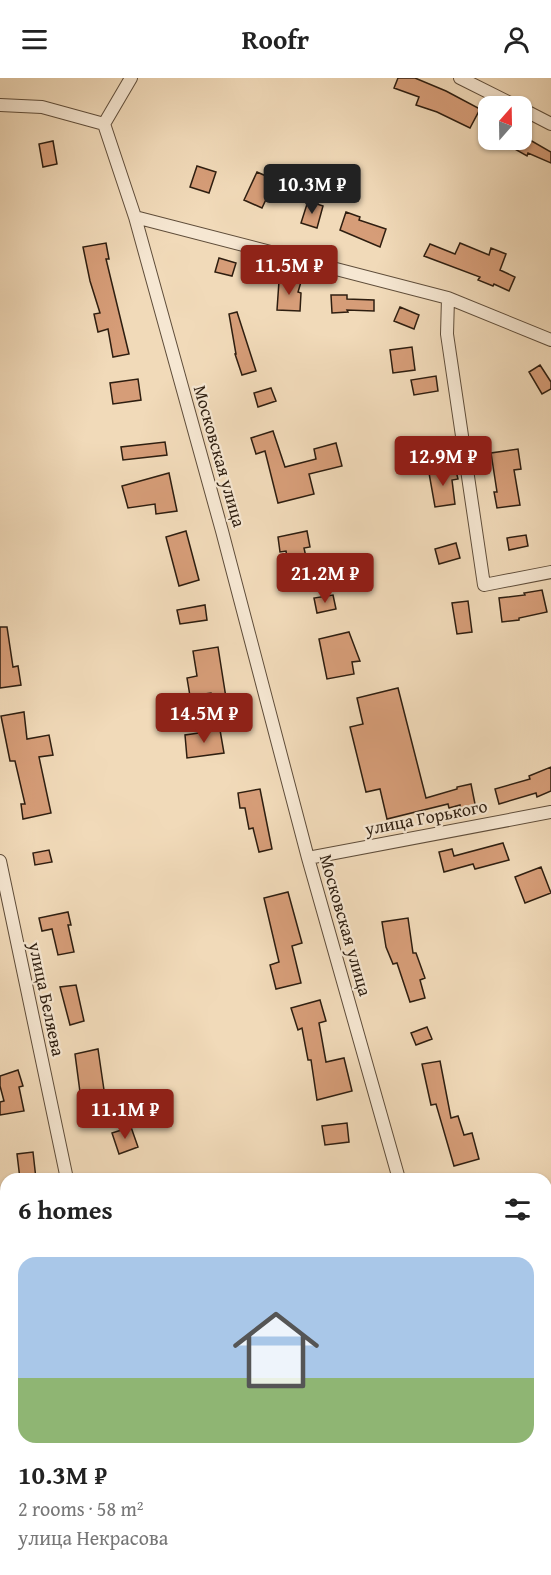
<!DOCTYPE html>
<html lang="en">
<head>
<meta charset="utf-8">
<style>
	:root { --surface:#fff; --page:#f2f2f2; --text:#222; --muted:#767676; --accent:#8f2418 }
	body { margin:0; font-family:"Gentium Book Plus",serif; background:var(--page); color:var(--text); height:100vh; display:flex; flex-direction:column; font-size:22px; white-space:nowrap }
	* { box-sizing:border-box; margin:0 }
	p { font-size:20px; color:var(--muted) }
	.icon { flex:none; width:33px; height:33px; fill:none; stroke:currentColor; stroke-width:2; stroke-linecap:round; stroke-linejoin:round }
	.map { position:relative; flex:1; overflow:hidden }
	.sheet { position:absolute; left:0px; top:1095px; width:552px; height:402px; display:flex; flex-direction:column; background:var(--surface); border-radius:18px 18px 0 0; box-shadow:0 2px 4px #0004 }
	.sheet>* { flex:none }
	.needle { width:39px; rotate:20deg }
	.controls { position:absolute; left:478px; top:18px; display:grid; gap:12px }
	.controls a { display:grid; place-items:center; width:54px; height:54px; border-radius:12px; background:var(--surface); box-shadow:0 2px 4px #0004; font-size:30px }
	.price { position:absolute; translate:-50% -51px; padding:0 14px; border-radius:6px; background:var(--accent); color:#fff; font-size:20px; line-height:39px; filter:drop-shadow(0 2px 3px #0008) }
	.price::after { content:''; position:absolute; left:50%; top:36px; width:18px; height:14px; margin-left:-9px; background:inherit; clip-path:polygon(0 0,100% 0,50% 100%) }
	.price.current { background:#222; color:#fff }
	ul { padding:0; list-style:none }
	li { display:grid; align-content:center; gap:12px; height:318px; padding:0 18px }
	li span { display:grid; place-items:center; height:186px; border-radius:18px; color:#555 }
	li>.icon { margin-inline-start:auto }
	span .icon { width:108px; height:108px; fill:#fffc; stroke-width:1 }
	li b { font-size:26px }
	h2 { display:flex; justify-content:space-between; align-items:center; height:72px; padding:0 18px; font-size:26px }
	header { display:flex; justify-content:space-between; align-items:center; height:78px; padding:0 18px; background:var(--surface); font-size:27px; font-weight:700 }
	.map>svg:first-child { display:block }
	.building { fill:#d69d78; stroke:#2e1e10; stroke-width:1.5 }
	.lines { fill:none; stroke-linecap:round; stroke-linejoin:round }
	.minor-casing { stroke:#5f4d3a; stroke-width:14 }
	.minor { stroke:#f6e7d2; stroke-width:12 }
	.labels { text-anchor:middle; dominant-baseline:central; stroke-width:4.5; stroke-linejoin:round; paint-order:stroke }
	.street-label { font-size:18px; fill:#2e1e10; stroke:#f6e7d2 }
</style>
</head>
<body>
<header><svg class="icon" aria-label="menu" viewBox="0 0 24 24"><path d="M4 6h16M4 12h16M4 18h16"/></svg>Roofr<svg class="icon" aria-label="person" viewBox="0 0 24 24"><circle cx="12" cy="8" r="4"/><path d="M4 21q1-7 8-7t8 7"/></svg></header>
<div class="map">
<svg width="551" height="1497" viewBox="0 0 551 1497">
	<rect width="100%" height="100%" fill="#f1dab9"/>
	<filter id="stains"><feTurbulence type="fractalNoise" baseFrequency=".00333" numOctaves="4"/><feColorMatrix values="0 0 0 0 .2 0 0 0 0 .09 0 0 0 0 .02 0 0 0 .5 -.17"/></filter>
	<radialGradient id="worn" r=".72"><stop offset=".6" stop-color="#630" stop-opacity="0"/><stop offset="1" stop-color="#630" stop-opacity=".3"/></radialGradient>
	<path class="building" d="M 398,0 L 415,0 L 446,13 L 480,31 L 470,50 L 437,34 L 416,27 L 419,19 L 394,10 Z
		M 523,58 L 551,74 L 551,85 L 528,75 L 527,78 L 499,62 L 522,62 Z
		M 53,63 L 57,86 L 43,89 L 39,66 Z
		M 197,88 L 216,94 L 209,115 L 190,109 Z
		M 257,94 L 275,102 L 262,130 L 244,122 Z
		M 308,123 L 323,128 L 317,150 L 301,145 Z
		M 346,134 L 360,139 L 359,142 L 386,151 L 380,169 L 340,152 Z
		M 106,165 L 109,181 L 106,181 L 129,276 L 113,279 L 108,251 L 98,254 L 94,236 L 100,235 L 90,203 L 83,169 Z
		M 460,165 L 489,177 L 491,170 L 506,176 L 500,192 L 515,199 L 509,213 L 494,206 L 493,208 L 478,202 L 480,199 L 424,178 L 430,166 L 455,176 Z
		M 219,180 L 236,185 L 232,198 L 215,194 Z
		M 279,203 L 301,204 L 298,214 L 301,215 L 300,233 L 277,232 Z
		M 331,217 L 347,217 L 347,221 L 374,222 L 374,233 L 347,232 L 348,234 L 332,235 Z
		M 400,229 L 419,237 L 414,251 L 394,243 Z
		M 237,234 L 256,293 L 242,297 L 235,276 L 236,276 L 229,236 Z
		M 412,269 L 415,292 L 393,295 L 390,272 Z
		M 540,287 L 551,304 L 551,311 L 542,316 L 529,294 Z
		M 436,298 L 438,313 L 414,317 L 411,302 Z
		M 138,301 L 141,322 L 113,326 L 110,305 Z
		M 271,310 L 276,323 L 258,329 L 254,315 Z
		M 273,353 L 285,389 L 316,381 L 314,371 L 336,365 L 342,388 L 309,396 L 314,416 L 278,425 L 265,373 L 256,376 L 251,360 Z
		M 165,364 L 167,377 L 123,382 L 121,369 Z
		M 518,371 L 521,391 L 514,392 L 520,427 L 497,430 L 494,414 L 497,414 L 491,375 Z
		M 455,389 L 458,401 L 452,402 L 455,426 L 435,429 L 429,395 Z
		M 169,395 L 177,433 L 156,436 L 155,426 L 128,430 L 122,408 Z
		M 186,453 L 199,502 L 179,508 L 166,459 Z
		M 307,453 L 310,469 L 304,470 L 310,497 L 291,501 L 286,473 L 280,474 L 278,459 Z
		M 526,457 L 528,468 L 509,472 L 507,460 Z
		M 456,465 L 460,480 L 439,486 L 435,471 Z
		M 542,512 L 547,534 L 519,540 L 519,542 L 502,544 L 499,520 L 525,517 L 524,515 Z
		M 333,517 L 336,531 L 317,535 L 314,520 Z
		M 468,523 L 472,554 L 457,556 L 452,525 Z
		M 205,527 L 207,542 L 180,546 L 177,532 Z
		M 0,549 L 7,549 L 13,589 L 18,588 L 21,607 L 0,610 Z
		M 349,554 L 360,583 L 352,584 L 354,596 L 327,601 L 319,561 Z
		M 218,569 L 227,626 L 238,624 L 240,636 L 216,641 L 211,615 L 190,618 L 187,600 L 197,598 L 193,573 Z
		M 398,610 L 426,720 L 457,711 L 457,709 L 471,706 L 476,731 L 461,734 L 460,727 L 449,730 L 448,726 L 387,741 L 380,711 L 366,714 L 350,649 L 363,646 L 357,620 Z
		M 24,634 L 27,661 L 49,657 L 53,677 L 39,679 L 51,735 L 23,741 L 21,726 L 25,726 L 15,683 L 10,683 L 1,638 Z
		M 220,652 L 224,675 L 187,680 L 185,657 Z
		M 551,689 L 551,713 L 537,719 L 536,715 L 499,726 L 495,711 L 530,701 L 529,698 Z
		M 260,711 L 272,771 L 259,774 L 253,750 L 249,751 L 245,730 L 240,730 L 238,715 Z
		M 503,765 L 509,782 L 475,791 L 473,786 L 444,794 L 439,774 L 452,771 L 454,778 Z
		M 49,772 L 52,784 L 35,787 L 33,775 Z
		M 541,789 L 551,815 L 525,825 L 515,799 Z
		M 288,814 L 302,865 L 292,868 L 301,905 L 276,911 L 270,887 L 279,884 L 264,820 Z
		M 68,834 L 71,847 L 68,847 L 74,874 L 58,877 L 52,851 L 42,853 L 39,840 Z
		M 408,840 L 413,875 L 416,875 L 425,900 L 420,902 L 425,920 L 410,924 L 397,885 L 393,886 L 386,869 L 382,844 Z
		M 76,907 L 84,943 L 70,947 L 60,909 Z
		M 320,922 L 326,943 L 319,945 L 326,984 L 344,980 L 352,1013 L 317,1022 L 311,982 L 308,982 L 302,950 L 298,952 L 291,930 Z
		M 427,949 L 432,961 L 416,967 L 411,955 Z
		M 98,971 L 104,1012 L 80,1014 L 75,976 Z
		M 440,983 L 451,1040 L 458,1038 L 464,1057 L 472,1055 L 479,1081 L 454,1088 L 436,1026 L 431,1027 L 422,986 Z
		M 18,992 L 23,1008 L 19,1009 L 24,1033 L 0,1037 L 0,1024 L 4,1023 L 0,1008 L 0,998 Z
		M 347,1045 L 349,1064 L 325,1067 L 322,1048 Z
		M 131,1049 L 138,1069 L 119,1076 L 112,1055 Z
		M 33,1074 L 36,1101 L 20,1101 L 17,1076 Z"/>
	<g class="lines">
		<g class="minor-casing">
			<path id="minor" d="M 460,0 L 516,28
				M 0,27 L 42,29 L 104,46 L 135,139 L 222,453 L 308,780 L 399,1101
				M 522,31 L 551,46
				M 104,46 L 131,0
				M 135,139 L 448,220 L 551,262
				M 448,220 L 447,256 L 484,507 L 551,494
				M 308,780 L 551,734
				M 0,783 L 67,1101
				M 149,1491 L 151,1497
				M 494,1491 L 496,1497
				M 523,1497 L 551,1495"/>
		</g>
		<use href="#minor" class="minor"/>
	</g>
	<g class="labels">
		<g class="street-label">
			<text transform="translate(220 378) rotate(74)">Московская улица</text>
			<text transform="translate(426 739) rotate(-11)">улица Горького</text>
			<text transform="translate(346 847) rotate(74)">Московская улица</text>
			<text transform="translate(47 921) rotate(78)">улица Беляева</text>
		</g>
	</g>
	<rect width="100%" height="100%" filter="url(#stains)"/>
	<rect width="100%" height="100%" fill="url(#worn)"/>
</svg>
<div class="controls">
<a><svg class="needle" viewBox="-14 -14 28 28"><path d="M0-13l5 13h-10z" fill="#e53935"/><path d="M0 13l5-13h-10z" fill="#767676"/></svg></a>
</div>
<b class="price current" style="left:312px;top:137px">10.3M ₽</b>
<b class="price" style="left:289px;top:218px">11.5M ₽</b>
<b class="price" style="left:443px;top:409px">12.9M ₽</b>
<b class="price" style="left:325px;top:526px">21.2M ₽</b>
<b class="price" style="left:204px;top:666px">14.5M ₽</b>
<b class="price" style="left:125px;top:1062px">11.1M ₽</b>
<section class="sheet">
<h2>6 homes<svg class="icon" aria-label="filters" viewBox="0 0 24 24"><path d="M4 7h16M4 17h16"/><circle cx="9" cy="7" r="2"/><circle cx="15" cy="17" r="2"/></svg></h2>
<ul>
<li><span style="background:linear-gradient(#a9c7e8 65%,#8fb573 0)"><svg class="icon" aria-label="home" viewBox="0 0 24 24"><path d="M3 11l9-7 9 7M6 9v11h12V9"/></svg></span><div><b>10.3M ₽</b><p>2 rooms · 58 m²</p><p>улица Некрасова</p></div></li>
</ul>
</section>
</div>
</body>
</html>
